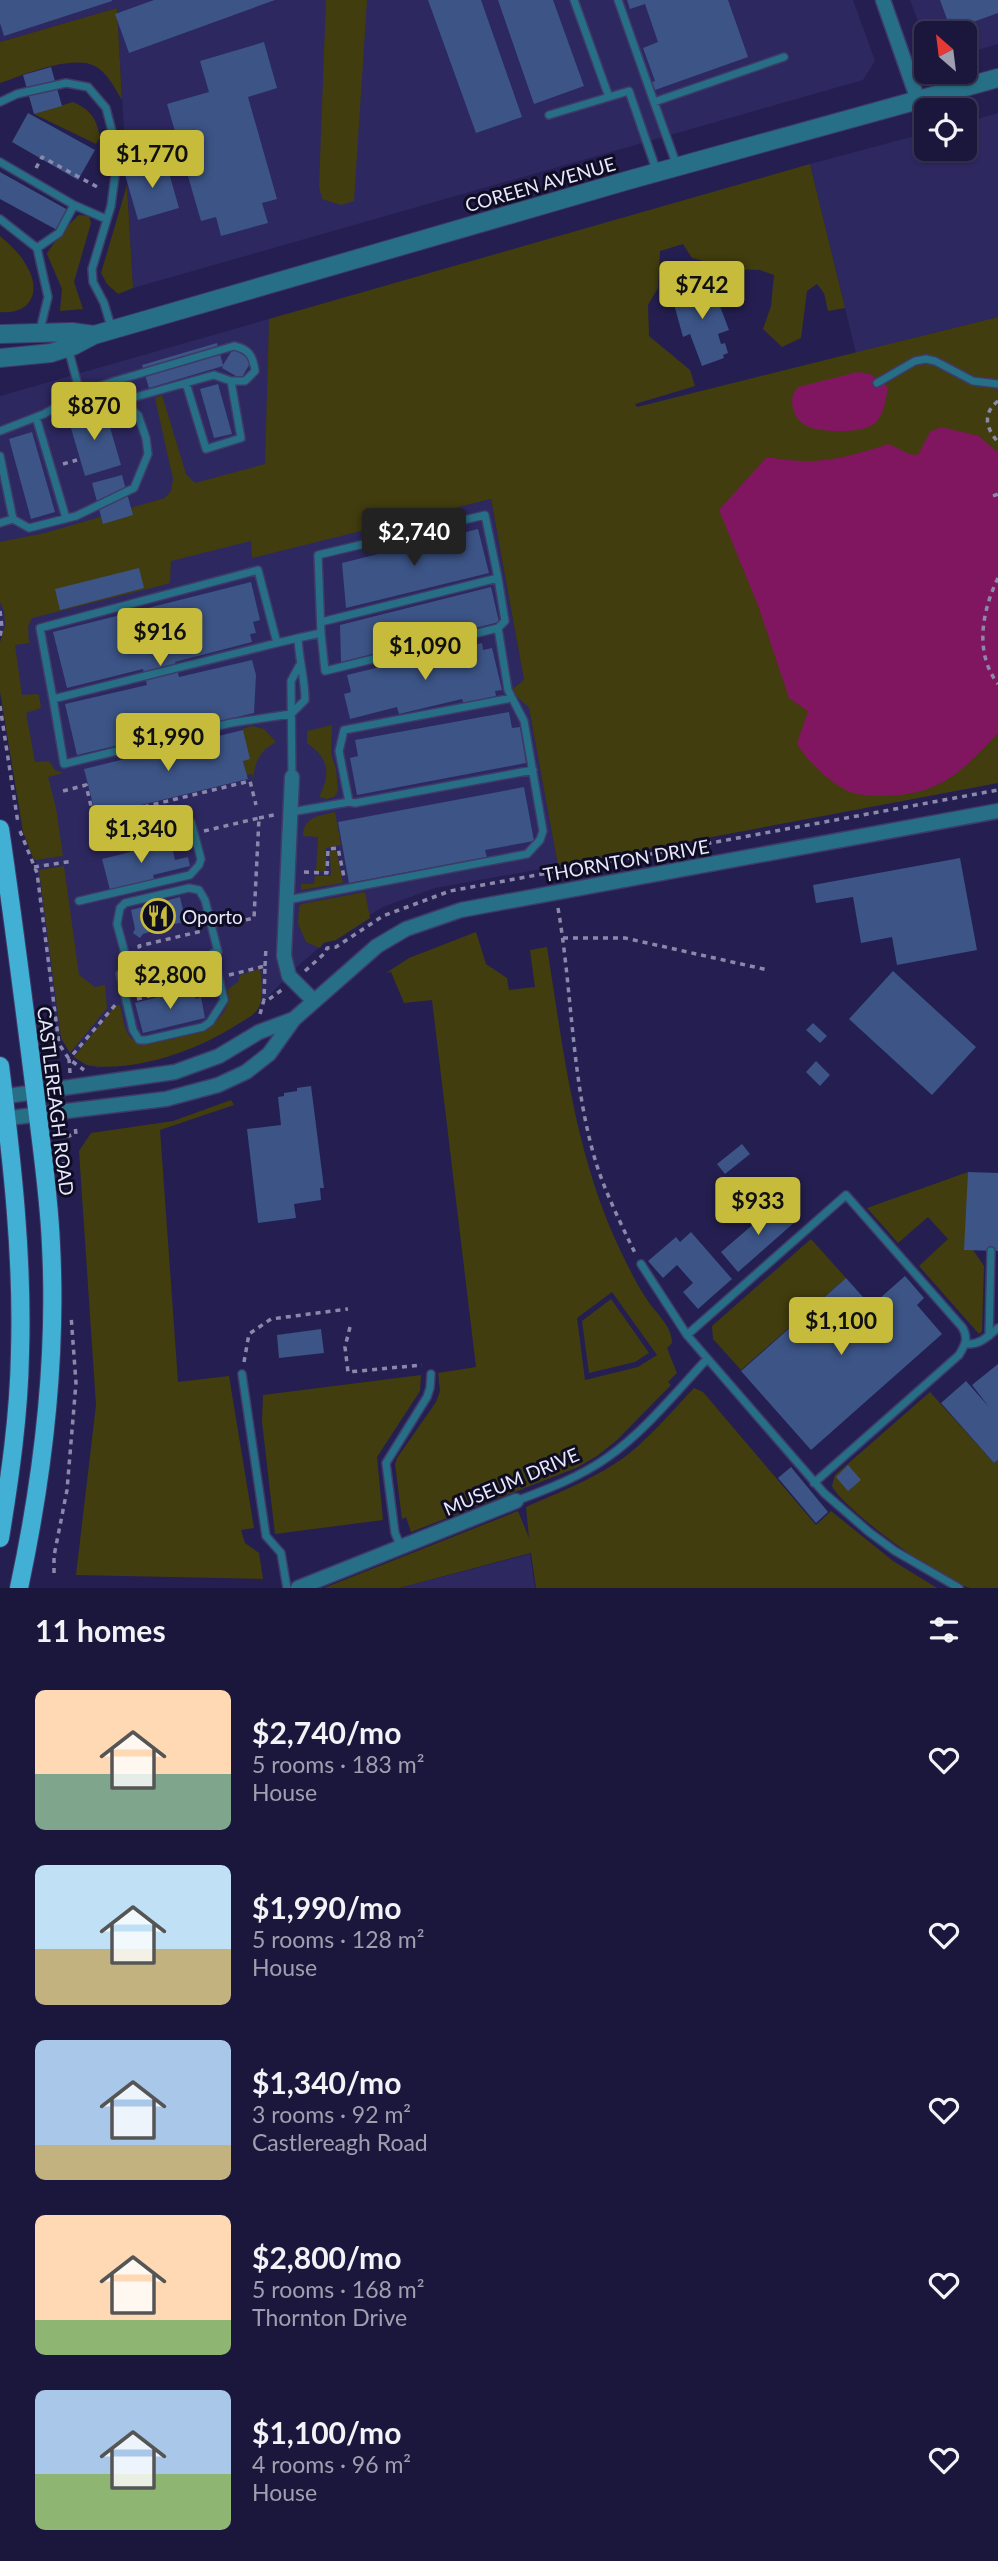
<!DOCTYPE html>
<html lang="en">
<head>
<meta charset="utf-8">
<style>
	:root { --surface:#1b173c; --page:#242043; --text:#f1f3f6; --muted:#a09faf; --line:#393656; --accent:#c7bb3b }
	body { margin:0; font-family:Lato,sans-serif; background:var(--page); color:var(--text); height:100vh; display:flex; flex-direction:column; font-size:26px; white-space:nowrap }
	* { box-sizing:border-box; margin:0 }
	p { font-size:23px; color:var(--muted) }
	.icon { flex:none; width:38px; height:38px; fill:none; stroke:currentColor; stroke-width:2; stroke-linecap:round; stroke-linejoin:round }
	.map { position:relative; height:1588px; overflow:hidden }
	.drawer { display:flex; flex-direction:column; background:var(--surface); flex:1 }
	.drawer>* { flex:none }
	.needle { width:46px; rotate:332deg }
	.controls { position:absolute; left:914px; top:21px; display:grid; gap:14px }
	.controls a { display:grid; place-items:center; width:63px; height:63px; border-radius:10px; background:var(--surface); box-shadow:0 2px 5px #0004,0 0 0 2px var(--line); font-size:35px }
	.price { position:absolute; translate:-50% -60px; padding:0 16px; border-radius:7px; background:var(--accent); color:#111; font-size:23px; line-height:46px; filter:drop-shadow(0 2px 4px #0008) }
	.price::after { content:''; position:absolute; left:50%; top:42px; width:21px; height:16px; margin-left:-10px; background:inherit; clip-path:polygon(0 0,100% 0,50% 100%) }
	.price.active { background:#222; color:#fff }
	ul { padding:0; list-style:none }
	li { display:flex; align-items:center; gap:21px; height:175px; padding:0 35px }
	li span { display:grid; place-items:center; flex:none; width:196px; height:140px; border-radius:10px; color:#555 }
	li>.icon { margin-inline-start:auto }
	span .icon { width:84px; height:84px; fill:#fffc; stroke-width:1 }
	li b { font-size:30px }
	h2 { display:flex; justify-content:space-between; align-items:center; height:84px; padding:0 35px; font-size:30px }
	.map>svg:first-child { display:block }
	.built { fill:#2d2860 }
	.green { fill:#423d0e; fill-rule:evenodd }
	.water { fill:#801660 }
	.building { fill:#3c5486 }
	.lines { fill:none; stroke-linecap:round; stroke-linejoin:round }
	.service-casing { stroke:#3f3b68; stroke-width:10 }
	.minor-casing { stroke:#3f3b68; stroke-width:17 }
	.tertiary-casing { stroke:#3f3b68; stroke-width:20 }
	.primary-casing { stroke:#3f3b68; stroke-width:20 }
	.path { stroke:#8b89aa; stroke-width:3.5; stroke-dasharray:5 5; stroke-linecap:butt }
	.service { stroke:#276f86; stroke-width:7 }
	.minor { stroke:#276f86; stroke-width:14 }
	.tertiary { stroke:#276f86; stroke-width:18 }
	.primary { stroke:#42b0d5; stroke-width:18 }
	.labels { text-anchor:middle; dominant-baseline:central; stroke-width:6; stroke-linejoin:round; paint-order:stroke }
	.street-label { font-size:19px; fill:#e7e8fb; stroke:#0f0d23 }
	.poi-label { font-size:19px; fill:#e7e8fb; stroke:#0f0d23; text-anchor:start }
</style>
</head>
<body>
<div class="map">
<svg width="998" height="1588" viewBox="0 0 998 1588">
	<rect width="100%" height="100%" fill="#241f50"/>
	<path class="built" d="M 0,0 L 853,0 L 875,61 L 863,80 L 133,288 L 117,8 L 0,42 Z
		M 910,0 L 998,0 L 998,44 L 964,54 L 964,33 L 926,33 L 926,43 Z
		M 998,113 L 998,317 L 856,353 L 810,164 L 926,133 L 926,149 L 964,149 L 964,123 Z
		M 269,319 L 265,499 L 259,555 L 491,499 L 558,866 L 435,888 L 383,907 L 328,940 L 299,965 L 256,1009 L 173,1054 L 145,1061 L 97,1068 L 63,1042 L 62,1034 L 55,1035 L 34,845 L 0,632 L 0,396 Z
		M 530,1554 L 535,1588 L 399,1588 Z"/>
	<path class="green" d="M 326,0 L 367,0 L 354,201 L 341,205 L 322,199 L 319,186 Z
		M 117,8 L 122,100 C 115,89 108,73 95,66 C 72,54 23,75 0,83 L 0,42 Z
		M 73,102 C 91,110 97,119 100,138 L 96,144 L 34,114 Z
		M 810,164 L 845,308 L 828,311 L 824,293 L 817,284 L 807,291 L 801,338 L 782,347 L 763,329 L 771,306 L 774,275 L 760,270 L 733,269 L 692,258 L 683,244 L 660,251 L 658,288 L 648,305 L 649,336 L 690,370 L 695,386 L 635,404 L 637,407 L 998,317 L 998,783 L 558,866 L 529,708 L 514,694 L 514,688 L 524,680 L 491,499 L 252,558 L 251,541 L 171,561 L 170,583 L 167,584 L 32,618 L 28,627 L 29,643 L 15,645 L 22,695 L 36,694 L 39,695 L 41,708 L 26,713 L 35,762 L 49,761 L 55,770 L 63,773 L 48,777 L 56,808 L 63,856 L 34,860 L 23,832 L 0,692 L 0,642 L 5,625 L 4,611 L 0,602 L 0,542 L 45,533 L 165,498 L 171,491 L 173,479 L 155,398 L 162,395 L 186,474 L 195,483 L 265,464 L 269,319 Z
		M 127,185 L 133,288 L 118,294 L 107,284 L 101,273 Z
		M 79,215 L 89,216 L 91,223 L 74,282 L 83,309 L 60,311 L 62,289 L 47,254 C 49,248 73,219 79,215 Z
		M 0,236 C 10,245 20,253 26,265 C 42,290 32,315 0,312 Z
		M 332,725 L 331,753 L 336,769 L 338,791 L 334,797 L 327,799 L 319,797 C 331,774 329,758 307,743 L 307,731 Z
		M 252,726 L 264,729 L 276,742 C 259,751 254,764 253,781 L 252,774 L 247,775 L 243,759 L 249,756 L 242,729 Z
		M 335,812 L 341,845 L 326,848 L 326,872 L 316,871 L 318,837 L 303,836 C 304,816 319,816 335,812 Z
		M 336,850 L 343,883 L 301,890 L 301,884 L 314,884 L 315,876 L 331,876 L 330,851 Z
		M 64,866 L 79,975 L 95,987 L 105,985 L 107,1008 L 70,1053 L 61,1038 L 39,870 Z
		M 365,892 L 370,918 L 336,940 L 323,943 L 320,948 L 306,942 L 298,924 L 299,907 L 301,904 Z
		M 476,932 L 486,964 L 507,978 L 509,990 L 535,987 L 530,950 L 547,947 C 564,1054 575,1158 623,1256 C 630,1270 637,1285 646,1298 C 655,1313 672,1325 672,1343 L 667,1348 L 677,1373 L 668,1382 L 671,1385 L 617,1440 L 597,1456 L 576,1468 L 411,1532 L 406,1517 L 402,1519 L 395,1464 L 397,1458 L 436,1402 L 440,1391 L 438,1373 L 476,1367 L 432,1000 L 404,1003 L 391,972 L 386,973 L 409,958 ZM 612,1292 L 657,1355 L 638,1367 L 585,1380 L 577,1318 Z
		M 260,969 C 262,979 263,998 259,1007 C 255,1015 245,1020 238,1024 C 200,1049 140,1071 93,1066 C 86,1066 80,1061 74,1057 L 115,1006 L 120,1005 C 124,1022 124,1040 143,1045 C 175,1037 233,1034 228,989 L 238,982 L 240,975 Z
		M 231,1100 L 234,1105 L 160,1130 L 178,1382 L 229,1376 L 254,1528 L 241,1530 L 245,1543 L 259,1553 L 263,1579 L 76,1575 L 96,1405 L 79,1151 L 91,1133 L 173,1121 Z
		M 968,1172 L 973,1250 L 984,1266 L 982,1331 L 979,1334 L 919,1266 L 948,1239 L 928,1217 L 898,1243 L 867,1208 Z
		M 811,1239 L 846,1278 L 741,1370 L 713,1339 L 712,1326 Z
		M 611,1299 L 649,1353 L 635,1362 L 589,1373 L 582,1321 Z
		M 421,1375 L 420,1391 L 377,1457 L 383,1520 L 275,1534 L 262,1422 L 263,1395 Z
		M 694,1388 L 703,1392 L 816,1525 L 831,1511 L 893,1561 L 937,1588 L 536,1588 L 531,1553 L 399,1588 L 324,1588 L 518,1511 L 529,1538 L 526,1507 C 564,1490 605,1475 637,1447 C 657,1429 675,1408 694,1388 Z
		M 930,1392 L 994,1463 L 998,1460 L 998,1588 C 989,1588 979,1588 971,1588 C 945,1584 844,1510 832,1486 L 835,1475 Z"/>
	<path class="water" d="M 858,372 L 870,374 L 888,387 C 886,398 884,415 875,423 C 865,434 817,433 805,425 C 798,420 795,416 793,408 C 791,400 792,393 798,387 Z
		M 941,427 L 979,436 L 998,453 L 998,733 C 980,752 961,774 937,785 C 914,796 882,798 857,794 C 837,790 806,761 797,743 L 808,711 L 789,698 L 759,608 L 719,510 L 767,457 C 818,466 841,459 889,444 L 909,454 L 918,455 L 930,432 Z"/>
	<path class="building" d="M 0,0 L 112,0 L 112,1 L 4,36 L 0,23 Z
		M 154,0 L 275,0 L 129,53 L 115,14 Z
		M 428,0 L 481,0 L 522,117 L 476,133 Z
		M 498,0 L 553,0 L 584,86 L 534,104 Z
		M 627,0 L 728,0 L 748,57 L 655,90 L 652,82 L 655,81 L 643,48 L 658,42 L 645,4 L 630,9 Z
		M 940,0 L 998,0 L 998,13 L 951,30 Z
		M 264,42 L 277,88 L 248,97 L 277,199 L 262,203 L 268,223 L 221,236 L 216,217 L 201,221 L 167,104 L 209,92 L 200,61 Z
		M 51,67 L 62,106 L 34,114 L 23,75 Z
		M 28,113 L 95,150 L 78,180 L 12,142 Z
		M 165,159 L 179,208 L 138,220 L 124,171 Z
		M 0,172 L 68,210 L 57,230 L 0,199 Z
		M 710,280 L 729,330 L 718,334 L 721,344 L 725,343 L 728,353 L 723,355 L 724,358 L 702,366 L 690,334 L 683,337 L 672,297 L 683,293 L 682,290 Z
		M 217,343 L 223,365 L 233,349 L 252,360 L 241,379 L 222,368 L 223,366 L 149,388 L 142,365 Z
		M 218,384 L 232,434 L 214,438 L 200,389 Z
		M 104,407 L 121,465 L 85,476 L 68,418 Z
		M 32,432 L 55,512 L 31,519 L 9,439 Z
		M 122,475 L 133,515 L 103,524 L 92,483 Z
		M 478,529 L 489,573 L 346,608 L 342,563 Z
		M 139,568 L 144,588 L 60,610 L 55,589 Z
		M 251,582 L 260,620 L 253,622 L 256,633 L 250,634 L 252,642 L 175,662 L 179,677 L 252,660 L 256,675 L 254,713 L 77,755 L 65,704 L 147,685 L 143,669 L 67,688 L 53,632 Z
		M 491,587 L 499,622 L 341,662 L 340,625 Z
		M 446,641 L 448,651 L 482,643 L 483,650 L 492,648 L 502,690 L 495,691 L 496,696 L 464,704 L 462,699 L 399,714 L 397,707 L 350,719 L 344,694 L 351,692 L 347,675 L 434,654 L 432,645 Z
		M 509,712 L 512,728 L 520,727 L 526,763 L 357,795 L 350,758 L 358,756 L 355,740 Z
		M 243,730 L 250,759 L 243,761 L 248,779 L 96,816 L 84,769 Z
		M 524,787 L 534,841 L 485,850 L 487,857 L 349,883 L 338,822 Z
		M 171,842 L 175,860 L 188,857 L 190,866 L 153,875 L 154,879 L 110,890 L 102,859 Z
		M 960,858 L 977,950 L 897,965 L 892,937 L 861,943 L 853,897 L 816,903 L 813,885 Z
		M 180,897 L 186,922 L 156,927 L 156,930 L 143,934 L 140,938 L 133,933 L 135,929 L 131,910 Z
		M 893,971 L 976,1047 L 932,1095 L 849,1019 Z
		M 193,988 L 196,999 L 201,997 L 205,1018 L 143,1033 L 135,1003 Z
		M 813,1023 L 827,1036 L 820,1043 L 806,1030 Z
		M 816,1061 L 830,1075 L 820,1086 L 806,1072 Z
		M 311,1086 L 324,1188 L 320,1188 L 321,1200 L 294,1204 L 296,1218 L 258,1223 L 247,1129 L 281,1125 L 278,1097 L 284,1096 L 284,1093 L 297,1091 L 297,1088 Z
		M 742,1144 L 750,1154 L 725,1174 L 717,1164 Z
		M 968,1172 L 998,1173 L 998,1251 L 964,1250 Z
		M 779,1202 L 796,1221 L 738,1272 L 721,1252 Z
		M 691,1232 L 732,1279 L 698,1309 L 683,1292 L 693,1283 L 677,1265 L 663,1278 L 648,1261 L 676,1237 L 680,1242 Z
		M 905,1276 L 924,1298 L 917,1305 L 942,1334 L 811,1450 L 741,1371 L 846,1278 L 871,1306 Z
		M 321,1329 L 324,1353 L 279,1358 L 277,1335 Z
		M 998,1364 L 998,1460 L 994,1463 L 941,1403 L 966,1381 L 989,1407 L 972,1385 Z
		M 848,1465 L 861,1480 L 848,1491 L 836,1477 Z
		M 791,1467 L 828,1512 L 816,1523 L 778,1478 Z"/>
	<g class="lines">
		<g class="service-casing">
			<path id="service" d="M 574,0 L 609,97
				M 618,0 L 654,102 L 784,57
				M 0,102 L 17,94 L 66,83 L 88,87 L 106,108 L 114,139 L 115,176 L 111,206 L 92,269 L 93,282 L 104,303 L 112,330
				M 654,102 L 677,166
				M 549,115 L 629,91 L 657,172
				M 0,162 L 74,205 L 106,219
				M 0,219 L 37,248 L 48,297 L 40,330
				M 37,248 L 59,233 L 74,205
				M 115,381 L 234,346 C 249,349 253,356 255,371 L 245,381 L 231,381 L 214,375 L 121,401
				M 186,383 L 206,449 L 241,438 L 231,381
				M 877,383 L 915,361 L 926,359 L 935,361 L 973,381 L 998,384
				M 36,417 L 66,518
				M 0,431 L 44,414 L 80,393
				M 0,456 L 13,519
				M 0,523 L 13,519 L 29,528 L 76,516 L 134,488 L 148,454 L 146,438 L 138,415 L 121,401 L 115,381 L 80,393 L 68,348
				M 498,578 L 505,621 L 498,628
				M 298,638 L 321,633 L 318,555 L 485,515 L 498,578 L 321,622
				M 512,698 L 344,730 L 339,751 L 349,802 L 355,803 L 533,770
				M 53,699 L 64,764 L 231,723 L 291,714 L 305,700 C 305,678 299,661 298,638 L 277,643 L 53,699 L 40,628 L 258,570 L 277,643
				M 292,777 L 291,681 L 299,666
				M 291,812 L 349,802
				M 287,900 L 527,854 L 540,840 L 543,831 L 524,721 L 508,690 L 498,628 L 325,671 L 321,633
				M 79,901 L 190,875 L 199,865 L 201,859 L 191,822
				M 130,972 L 117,924 L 120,908 L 125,903 L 189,888 L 199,890 L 205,900 L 218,952
				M 120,974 L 133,1030 L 139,1040 L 146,1040 L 203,1027 L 210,1022 L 224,1000 L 213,953
				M 641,1264 L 687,1335 L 824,1493 L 869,1532 L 895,1551 L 959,1588
				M 687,1335 L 846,1195 L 962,1327 C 969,1338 965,1345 959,1355 L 814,1483
				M 989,1336 L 991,1251
				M 966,1344 C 980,1345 987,1337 998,1328
				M 242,1374 L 266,1536 L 281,1553 L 287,1588
				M 516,1501 C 548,1489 580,1477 608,1457 C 645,1431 676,1392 707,1359
				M 401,1547 L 395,1533 L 386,1463 L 427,1397 L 430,1388 L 431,1374"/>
		</g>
		<g class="minor-casing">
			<path id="minor" d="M 883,0 L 918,100
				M 292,777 L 284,956 L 289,976 L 314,1001
				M 0,1097 L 175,1072 L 219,1056 L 259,1032 L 294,1019
				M 0,1119 L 166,1099 L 218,1085 L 246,1072 L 269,1054 L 294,1019 L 377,946 L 406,929 L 461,910 L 998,811
				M 298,1588 L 516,1501"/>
		</g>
		<g class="tertiary-casing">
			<path id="tertiary" d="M 0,334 L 72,332 L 94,335
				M 0,358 L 51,353 L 73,346 L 94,335 L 629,180 L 998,78"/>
		</g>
		<g class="primary-casing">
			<path id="primary" d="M 0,829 C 13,916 24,1004 35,1092 C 41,1143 49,1194 51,1245 C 57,1360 43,1476 19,1588
				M 0,1066 C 12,1160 23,1257 20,1353 C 19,1415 10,1477 0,1538"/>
		</g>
		<path class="path" d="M 36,168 L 42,157 L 101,189
			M 998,401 C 982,414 986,428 998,442
			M 63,464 L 77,460
			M 993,496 L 998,494
			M 998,578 C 982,611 974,653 998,684
			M 0,611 L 2,627 L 0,636
			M 0,706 L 18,823
			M 63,791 L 86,785 L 94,819 L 250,781 L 256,805
			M 259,818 L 274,815
			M 20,831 L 37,873 L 59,1044 L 69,1059 L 84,1070
			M 204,831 L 259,818 L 254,918 L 224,925
			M 34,867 L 73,861
			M 304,872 L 327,873 L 328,849 L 338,848 L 344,877
			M 558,908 C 573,995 571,1085 598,1169 C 608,1198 622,1226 635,1253
			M 563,938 L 625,938 L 768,970
			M 175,961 L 181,988
			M 265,966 L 266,947
			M 144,968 L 139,946 L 202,931
			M 305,971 L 326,952 L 327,948 L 336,947 L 383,916 L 450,891 L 998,790
			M 229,975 L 265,966 L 264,1000
			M 137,999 L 208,981
			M 260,1014 L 264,1000 L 268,1000 L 283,989
			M 70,1073 L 69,1059 L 116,1004
			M 64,1167 L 63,1157 L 68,1136 L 76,1134 L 75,1126
			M 350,1327 L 345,1347 L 348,1372 L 422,1365
			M 244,1362 L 249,1334 L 271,1319 L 348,1309
			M 54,1573 L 54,1556 L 67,1490 L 76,1383 L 71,1315"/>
		<use href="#service" class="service"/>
		<use href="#minor" class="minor"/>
		<use href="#tertiary" class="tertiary"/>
		<use href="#primary" class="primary"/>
	</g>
	<defs>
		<g id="restaurant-ring" transform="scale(1.75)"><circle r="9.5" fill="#0f0d23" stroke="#c7bb3b" stroke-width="1.5"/><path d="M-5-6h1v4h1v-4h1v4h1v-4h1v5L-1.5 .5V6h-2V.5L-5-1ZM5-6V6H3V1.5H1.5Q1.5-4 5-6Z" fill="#c7bb3b"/></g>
	</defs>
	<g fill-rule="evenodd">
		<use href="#restaurant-ring" x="158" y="916"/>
	</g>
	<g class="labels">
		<g class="street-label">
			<text transform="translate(540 184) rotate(-16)">COREEN AVENUE</text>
			<text transform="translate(626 860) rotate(-10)">THORNTON DRIVE</text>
			<text transform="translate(56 1101) rotate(83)">CASTLEREAGH ROAD</text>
			<text transform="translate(511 1481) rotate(-23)">MUSEUM DRIVE</text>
		</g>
		<g class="poi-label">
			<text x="182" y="916">Oporto</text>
		</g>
	</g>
</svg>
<div class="controls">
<a><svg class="needle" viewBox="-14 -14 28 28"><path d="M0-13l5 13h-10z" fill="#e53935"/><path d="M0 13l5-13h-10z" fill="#a09faf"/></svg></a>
<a><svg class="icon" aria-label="locate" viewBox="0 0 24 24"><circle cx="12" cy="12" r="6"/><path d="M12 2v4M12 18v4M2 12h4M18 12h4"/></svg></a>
</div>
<b class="price" style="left:152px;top:190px">$1,770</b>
<b class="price" style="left:702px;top:321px">$742</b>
<b class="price" style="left:94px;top:442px">$870</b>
<b class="price active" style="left:414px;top:568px">$2,740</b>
<b class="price" style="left:160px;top:668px">$916</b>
<b class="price" style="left:425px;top:682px">$1,090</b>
<b class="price" style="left:168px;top:773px">$1,990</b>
<b class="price" style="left:141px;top:865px">$1,340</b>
<b class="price" style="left:170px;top:1011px">$2,800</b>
<b class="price" style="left:758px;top:1237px">$933</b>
<b class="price" style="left:841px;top:1357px">$1,100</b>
</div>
<section class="drawer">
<h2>11 homes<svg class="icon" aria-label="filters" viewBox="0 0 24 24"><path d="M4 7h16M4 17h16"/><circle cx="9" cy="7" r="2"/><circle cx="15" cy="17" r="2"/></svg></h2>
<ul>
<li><span style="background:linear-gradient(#ffd9b3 60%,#7fa58c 0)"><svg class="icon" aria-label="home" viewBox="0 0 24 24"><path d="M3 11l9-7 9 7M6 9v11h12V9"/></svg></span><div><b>$2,740/mo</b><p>5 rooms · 183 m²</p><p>House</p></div><svg class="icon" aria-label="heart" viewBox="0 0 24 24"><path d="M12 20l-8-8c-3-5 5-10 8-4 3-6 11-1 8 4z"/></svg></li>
<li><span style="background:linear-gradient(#bfe0f5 60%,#c2b280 0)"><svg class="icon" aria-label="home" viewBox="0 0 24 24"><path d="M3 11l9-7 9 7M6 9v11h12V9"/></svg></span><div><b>$1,990/mo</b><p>5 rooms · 128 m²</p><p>House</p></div><svg class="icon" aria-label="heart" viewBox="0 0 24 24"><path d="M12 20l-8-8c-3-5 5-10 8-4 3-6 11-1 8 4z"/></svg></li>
<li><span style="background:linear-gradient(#a9c7e8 75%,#c2b280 0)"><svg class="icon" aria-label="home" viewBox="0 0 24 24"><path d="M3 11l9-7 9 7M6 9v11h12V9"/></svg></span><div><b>$1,340/mo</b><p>3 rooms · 92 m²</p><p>Castlereagh Road</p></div><svg class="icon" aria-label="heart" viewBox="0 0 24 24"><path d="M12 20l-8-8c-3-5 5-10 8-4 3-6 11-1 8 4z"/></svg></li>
<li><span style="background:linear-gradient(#ffd9b3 75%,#8fb573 0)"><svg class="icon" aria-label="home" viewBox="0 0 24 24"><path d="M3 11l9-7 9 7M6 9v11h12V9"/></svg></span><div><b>$2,800/mo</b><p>5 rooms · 168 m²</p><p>Thornton Drive</p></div><svg class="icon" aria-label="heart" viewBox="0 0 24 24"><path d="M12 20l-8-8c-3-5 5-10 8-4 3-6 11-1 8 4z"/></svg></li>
<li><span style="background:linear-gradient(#a9c7e8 60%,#8fb573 0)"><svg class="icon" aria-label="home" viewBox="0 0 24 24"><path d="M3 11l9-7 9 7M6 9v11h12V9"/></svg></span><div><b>$1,100/mo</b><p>4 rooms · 96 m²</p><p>House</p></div><svg class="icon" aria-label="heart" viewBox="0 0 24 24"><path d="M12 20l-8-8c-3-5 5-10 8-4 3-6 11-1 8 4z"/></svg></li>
</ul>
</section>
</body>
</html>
